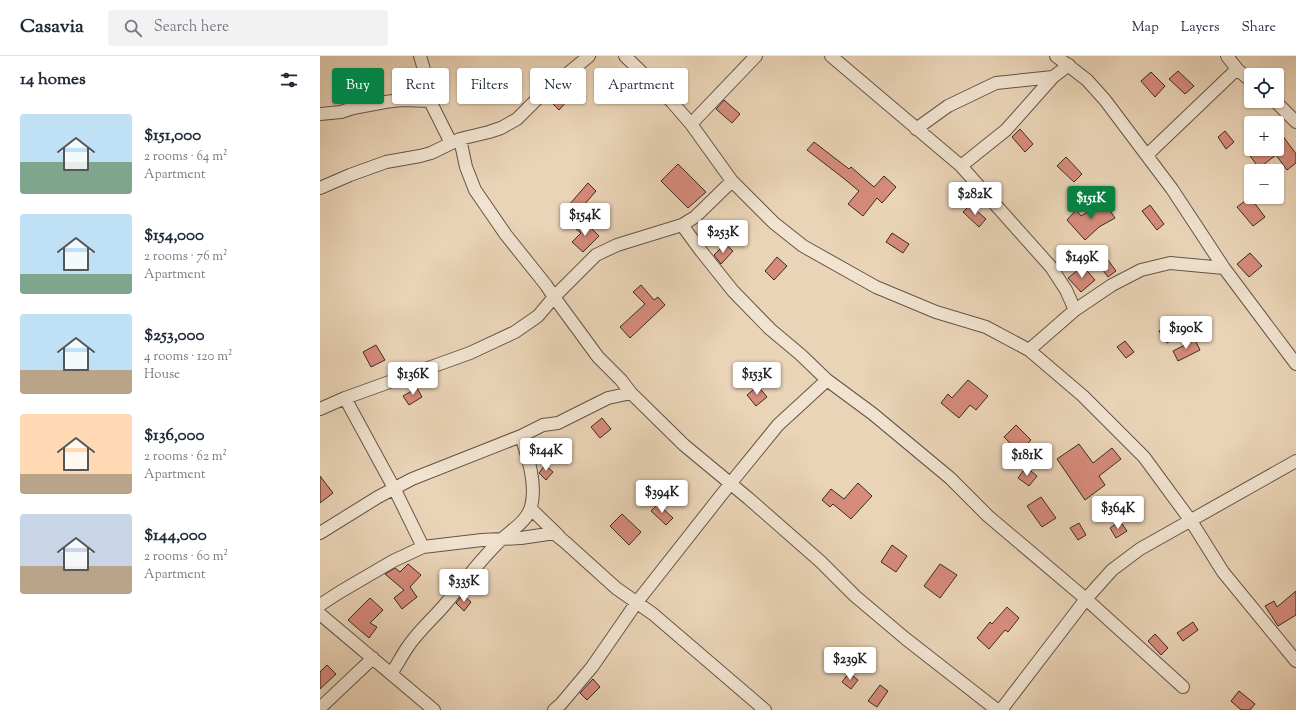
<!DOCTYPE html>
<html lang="en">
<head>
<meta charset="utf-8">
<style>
	:root { --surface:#fff; --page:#f2f2f3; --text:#1f2937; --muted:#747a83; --line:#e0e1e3; --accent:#0b8043 }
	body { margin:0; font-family:"Sorts Mill Goudy",serif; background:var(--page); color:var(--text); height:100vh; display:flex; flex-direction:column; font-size:15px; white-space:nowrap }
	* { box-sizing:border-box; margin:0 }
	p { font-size:13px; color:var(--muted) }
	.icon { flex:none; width:22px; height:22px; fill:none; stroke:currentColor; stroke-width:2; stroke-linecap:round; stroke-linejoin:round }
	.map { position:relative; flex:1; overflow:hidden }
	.panel { display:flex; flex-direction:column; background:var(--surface); width:320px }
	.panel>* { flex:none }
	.top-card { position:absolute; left:12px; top:12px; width:380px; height:36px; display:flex; gap:8px }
	.fabs { position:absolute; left:924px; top:12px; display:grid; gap:8px }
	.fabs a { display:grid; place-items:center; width:40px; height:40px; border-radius:4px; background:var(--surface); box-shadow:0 1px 3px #0004; font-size:20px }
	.price { position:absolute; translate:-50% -34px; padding:0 9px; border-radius:4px; background:#fff; color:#222; font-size:13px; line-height:26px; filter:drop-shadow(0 1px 2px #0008) }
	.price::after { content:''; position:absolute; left:50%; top:24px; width:12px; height:9px; margin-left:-6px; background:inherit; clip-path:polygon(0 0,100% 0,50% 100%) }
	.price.selected { background:var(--accent); color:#fff }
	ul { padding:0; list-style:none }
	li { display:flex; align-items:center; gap:12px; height:100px; padding:0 20px }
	li span { display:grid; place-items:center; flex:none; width:112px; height:80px; border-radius:4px; color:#555 }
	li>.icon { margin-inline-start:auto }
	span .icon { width:48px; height:48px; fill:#fffc; stroke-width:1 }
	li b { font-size:17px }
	h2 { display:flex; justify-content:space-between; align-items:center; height:48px; padding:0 20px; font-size:17px }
	.pill { padding:0 14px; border-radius:4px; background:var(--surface); box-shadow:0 1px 3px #0004; font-size:14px; line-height:36px }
	.pill.selected { background:var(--accent); color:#fff }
	header { display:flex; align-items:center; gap:24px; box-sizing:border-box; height:56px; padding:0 20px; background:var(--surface); border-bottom:1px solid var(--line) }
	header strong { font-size:19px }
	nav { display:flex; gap:22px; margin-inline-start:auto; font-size:14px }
	.search { width:280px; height:36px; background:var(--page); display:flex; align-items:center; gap:10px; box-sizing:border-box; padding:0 14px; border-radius:4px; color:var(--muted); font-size:15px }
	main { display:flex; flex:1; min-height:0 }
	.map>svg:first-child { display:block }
	.building { fill:#d68b7b; stroke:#382b23 }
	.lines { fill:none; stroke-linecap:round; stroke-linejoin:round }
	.minor-casing { stroke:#645548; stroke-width:14 }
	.minor { stroke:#f1e3d0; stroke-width:12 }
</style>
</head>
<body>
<header>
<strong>Casavia</strong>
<div class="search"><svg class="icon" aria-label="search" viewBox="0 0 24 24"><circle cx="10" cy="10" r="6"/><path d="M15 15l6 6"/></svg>Search here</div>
<nav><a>Map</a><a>Layers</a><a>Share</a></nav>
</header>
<main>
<section class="panel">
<h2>14 homes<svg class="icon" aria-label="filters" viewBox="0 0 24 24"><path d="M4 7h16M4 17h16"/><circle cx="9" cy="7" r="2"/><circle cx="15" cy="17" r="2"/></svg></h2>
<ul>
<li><span style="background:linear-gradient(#bfe0f5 60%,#7fa58c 0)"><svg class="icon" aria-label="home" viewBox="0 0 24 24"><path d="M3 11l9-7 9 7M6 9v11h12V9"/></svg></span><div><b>$151,000</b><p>2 rooms · 64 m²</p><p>Apartment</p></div></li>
<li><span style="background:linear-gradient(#bfe0f5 75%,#7fa58c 0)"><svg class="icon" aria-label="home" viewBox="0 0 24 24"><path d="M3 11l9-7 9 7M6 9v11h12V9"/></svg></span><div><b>$154,000</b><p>2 rooms · 76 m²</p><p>Apartment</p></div></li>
<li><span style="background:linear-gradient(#bfe0f5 70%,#b9a48a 0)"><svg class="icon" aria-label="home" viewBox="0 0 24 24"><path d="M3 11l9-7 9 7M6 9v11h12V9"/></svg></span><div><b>$253,000</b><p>4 rooms · 120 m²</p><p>House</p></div></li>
<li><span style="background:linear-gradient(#ffd9b3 75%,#b9a48a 0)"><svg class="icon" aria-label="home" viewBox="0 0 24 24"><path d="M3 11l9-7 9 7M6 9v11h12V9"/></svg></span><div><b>$136,000</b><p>2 rooms · 62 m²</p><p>Apartment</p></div></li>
<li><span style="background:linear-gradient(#c9d6e8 65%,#b9a48a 0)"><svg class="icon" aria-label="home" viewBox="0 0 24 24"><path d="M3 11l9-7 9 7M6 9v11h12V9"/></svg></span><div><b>$144,000</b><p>2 rooms · 60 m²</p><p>Apartment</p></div></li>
</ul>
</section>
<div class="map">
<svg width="976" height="654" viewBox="0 0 976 654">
	<rect width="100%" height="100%" fill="#ead4b7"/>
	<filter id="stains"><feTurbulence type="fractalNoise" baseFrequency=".005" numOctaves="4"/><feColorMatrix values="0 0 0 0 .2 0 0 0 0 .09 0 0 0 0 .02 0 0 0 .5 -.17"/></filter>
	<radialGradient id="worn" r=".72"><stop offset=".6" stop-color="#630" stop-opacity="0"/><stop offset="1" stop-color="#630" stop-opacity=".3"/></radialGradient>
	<path class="building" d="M 858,15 L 874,30 L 865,38 L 849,23 Z
		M 831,16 L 845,30 L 835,41 L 821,25 Z
		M 238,35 L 248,44 L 239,54 L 228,43 Z
		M 404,44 L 420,58 L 412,67 L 396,53 Z
		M 957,72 L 976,98 L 976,107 L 967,114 L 956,99 L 939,112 L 925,93 L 957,93 Z
		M 700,73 L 713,88 L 705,96 L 692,81 Z
		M 905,75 L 914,86 L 906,93 L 898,81 Z
		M 494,86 L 529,113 L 531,111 L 554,131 L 564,120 L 576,131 L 562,147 L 557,142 L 543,160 L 528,148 L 539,135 L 522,121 L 487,94 Z
		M 746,101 L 762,118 L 754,126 L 737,110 Z
		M 358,108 L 386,136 L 368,152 L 341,125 Z
		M 268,127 L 276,135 L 258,156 L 249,149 Z
		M 930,141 L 945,161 L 933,170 L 917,151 Z
		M 784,146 L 795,162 L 779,171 L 765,184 L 747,164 L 756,154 L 761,160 Z
		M 650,149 L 666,163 L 659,171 L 643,156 Z
		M 830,149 L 844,168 L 837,174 L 822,155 Z
		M 264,165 L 279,180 L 263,196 L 252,186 L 261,177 L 256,173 Z
		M 572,177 L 589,188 L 583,197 L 566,186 Z
		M 405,188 L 413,195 L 401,208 L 394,199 Z
		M 930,197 L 942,210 L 929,221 L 917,208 Z
		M 457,201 L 467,210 L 454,224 L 445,215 Z
		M 788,204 L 796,215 L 788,221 L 780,210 Z
		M 763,210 L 775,224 L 761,236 L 748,222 Z
		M 321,229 L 334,244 L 338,241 L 345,249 L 310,282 L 300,271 L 325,248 L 313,236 Z
		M 849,270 L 856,282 L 847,287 L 839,275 Z
		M 875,284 L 880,294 L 858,305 L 853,295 Z
		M 805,285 L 814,296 L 806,302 L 797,291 Z
		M 56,289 L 65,304 L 51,311 L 43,296 Z
		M 648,324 L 668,340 L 656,354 L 650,349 L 639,362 L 621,347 L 628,338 L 632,342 Z
		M 438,330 L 447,341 L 436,350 L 427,339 Z
		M 97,332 L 102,341 L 89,349 L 83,340 Z
		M 282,362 L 291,373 L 280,382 L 271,371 Z
		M 696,369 L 711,384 L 699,396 L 684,381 Z
		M 759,388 L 773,407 L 792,392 L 801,403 L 779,420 L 785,429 L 765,444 L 737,403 Z
		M 225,409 L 233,416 L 226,424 L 219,417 Z
		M 706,411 L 717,420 L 709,430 L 698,422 Z
		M 0,420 L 13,437 L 0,447 Z
		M 538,427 L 552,440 L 531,463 L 513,448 L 510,451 L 502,444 L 511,433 L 524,443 Z
		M 721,441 L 736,462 L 722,471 L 707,450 Z
		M 338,448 L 353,462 L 346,469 L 331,455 Z
		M 302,458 L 321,476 L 309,489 L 290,470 Z
		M 800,465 L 807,475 L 796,482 L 790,472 Z
		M 759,467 L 766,479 L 758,484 L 750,472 Z
		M 572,489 L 587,500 L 576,516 L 561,506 Z
		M 88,508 L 101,519 L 90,531 L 97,541 L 82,553 L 74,542 L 84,534 L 65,518 L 75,512 L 80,516 Z
		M 620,508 L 637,519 L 620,542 L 604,530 Z
		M 976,535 L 976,559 L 958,570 L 945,550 L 954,545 L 957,551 Z
		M 143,539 L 151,546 L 144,555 L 136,547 Z
		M 50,542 L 63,554 L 50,567 L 57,571 L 49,582 L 28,564 Z
		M 687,551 L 699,562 L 688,576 L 685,574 L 669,593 L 657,582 L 670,566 L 672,568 Z
		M 873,566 L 878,574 L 863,585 L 857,577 Z
		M 835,578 L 848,592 L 841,599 L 828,585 Z
		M 7,609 L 16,618 L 0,633 L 0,616 Z
		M 529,617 L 538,624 L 531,633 L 522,626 Z
		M 273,623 L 280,631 L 267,644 L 260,637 Z
		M 560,629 L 568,635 L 557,651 L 548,645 Z
		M 919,635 L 935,648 L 930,654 L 921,654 L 911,645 Z"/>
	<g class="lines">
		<g class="minor-casing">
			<path id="minor" d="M 100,0 L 105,17 L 110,45 L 131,87
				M 305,0 L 352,46 L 371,68 L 412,125 L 454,167 L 483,190 L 556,231 L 616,256 L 666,271 L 709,294 L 763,340 L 824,401 L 871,465 L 903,516 L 976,605
				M 511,0 L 641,110 L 731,211 L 746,234 L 755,254
				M 736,0 L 767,24 L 785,44 L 852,133 L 904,212 L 976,308
				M 907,0 L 917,13 L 931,25
				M 955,45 L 976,66
				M 0,58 L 21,56 L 33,52 L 65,46 L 82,44 L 110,45
				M 371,68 L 436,0
				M 596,73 L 628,50 L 676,27 L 733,21
				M 140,83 L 146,111 L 155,134 L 186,179 L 226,229 L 234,241 L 278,301 L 301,324 L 311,337 L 364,389 L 428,442 L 501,506 L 535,540 L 586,583 L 677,654
				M 827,99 L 917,13
				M 641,110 L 686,74 L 733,21 L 749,9
				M 0,132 L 30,119 L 66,106 L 100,100 L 111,97 L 140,83 L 169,76 L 181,72 L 197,63 L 219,41 L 269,0
				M 362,169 L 381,195 L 413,235 L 450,273 L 481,299 L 507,324 L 553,358 L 630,422 L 668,460 L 766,543 L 863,631
				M 709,294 L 755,254 L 792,229 L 821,214 L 850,207 L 904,212
				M 25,342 L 74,432 L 103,491
				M 0,353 L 25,342 L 150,297 L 195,276 L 218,260 L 234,241 L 276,199 L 297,189 L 362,169 L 375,161 L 412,125
				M 211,453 L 239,480
				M 0,477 L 58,441 L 92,423 L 201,380 L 223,369 L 238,367 L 288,342 L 311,337
				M 0,549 L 20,536 L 73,505 L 103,491 L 162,484 L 201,482 L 228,478 L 235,478 L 245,486 L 296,532 L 333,558 L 445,654
				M 0,558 L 114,654
				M 71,618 C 77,609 81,601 87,592 C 98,575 114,562 127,546 C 145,525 162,501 183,482 C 193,473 207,465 211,451 C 217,429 208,401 201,380
				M 0,652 L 53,602
				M 234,654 L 241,648 L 272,611 L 317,546 L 410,428 L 458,369 L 507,324
				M 681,654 L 766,543 L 792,514 L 820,493 L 976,405"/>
		</g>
		<use href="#minor" class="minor"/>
	</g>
	<rect width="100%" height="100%" filter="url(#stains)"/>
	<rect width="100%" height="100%" fill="url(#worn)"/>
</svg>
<div class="fabs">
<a><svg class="icon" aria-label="locate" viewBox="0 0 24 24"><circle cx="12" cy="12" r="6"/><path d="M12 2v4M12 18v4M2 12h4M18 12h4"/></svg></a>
<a>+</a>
<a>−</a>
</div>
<b class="price" style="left:655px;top:160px">$282K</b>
<b class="price selected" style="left:771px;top:164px">$151K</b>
<b class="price" style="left:265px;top:181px">$154K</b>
<b class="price" style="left:403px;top:198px">$253K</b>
<b class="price" style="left:762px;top:223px">$149K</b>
<b class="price" style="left:866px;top:294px">$190K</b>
<b class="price" style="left:93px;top:340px">$136K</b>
<b class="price" style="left:437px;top:340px">$153K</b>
<b class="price" style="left:226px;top:416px">$144K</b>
<b class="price" style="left:707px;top:421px">$181K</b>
<b class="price" style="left:342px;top:458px">$394K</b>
<b class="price" style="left:798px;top:474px">$364K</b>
<b class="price" style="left:144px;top:547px">$335K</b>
<b class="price" style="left:530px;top:625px">$239K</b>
<div class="top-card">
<a class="pill selected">Buy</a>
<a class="pill">Rent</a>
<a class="pill">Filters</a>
<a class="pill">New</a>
<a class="pill">Apartment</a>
</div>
</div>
</main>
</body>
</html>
